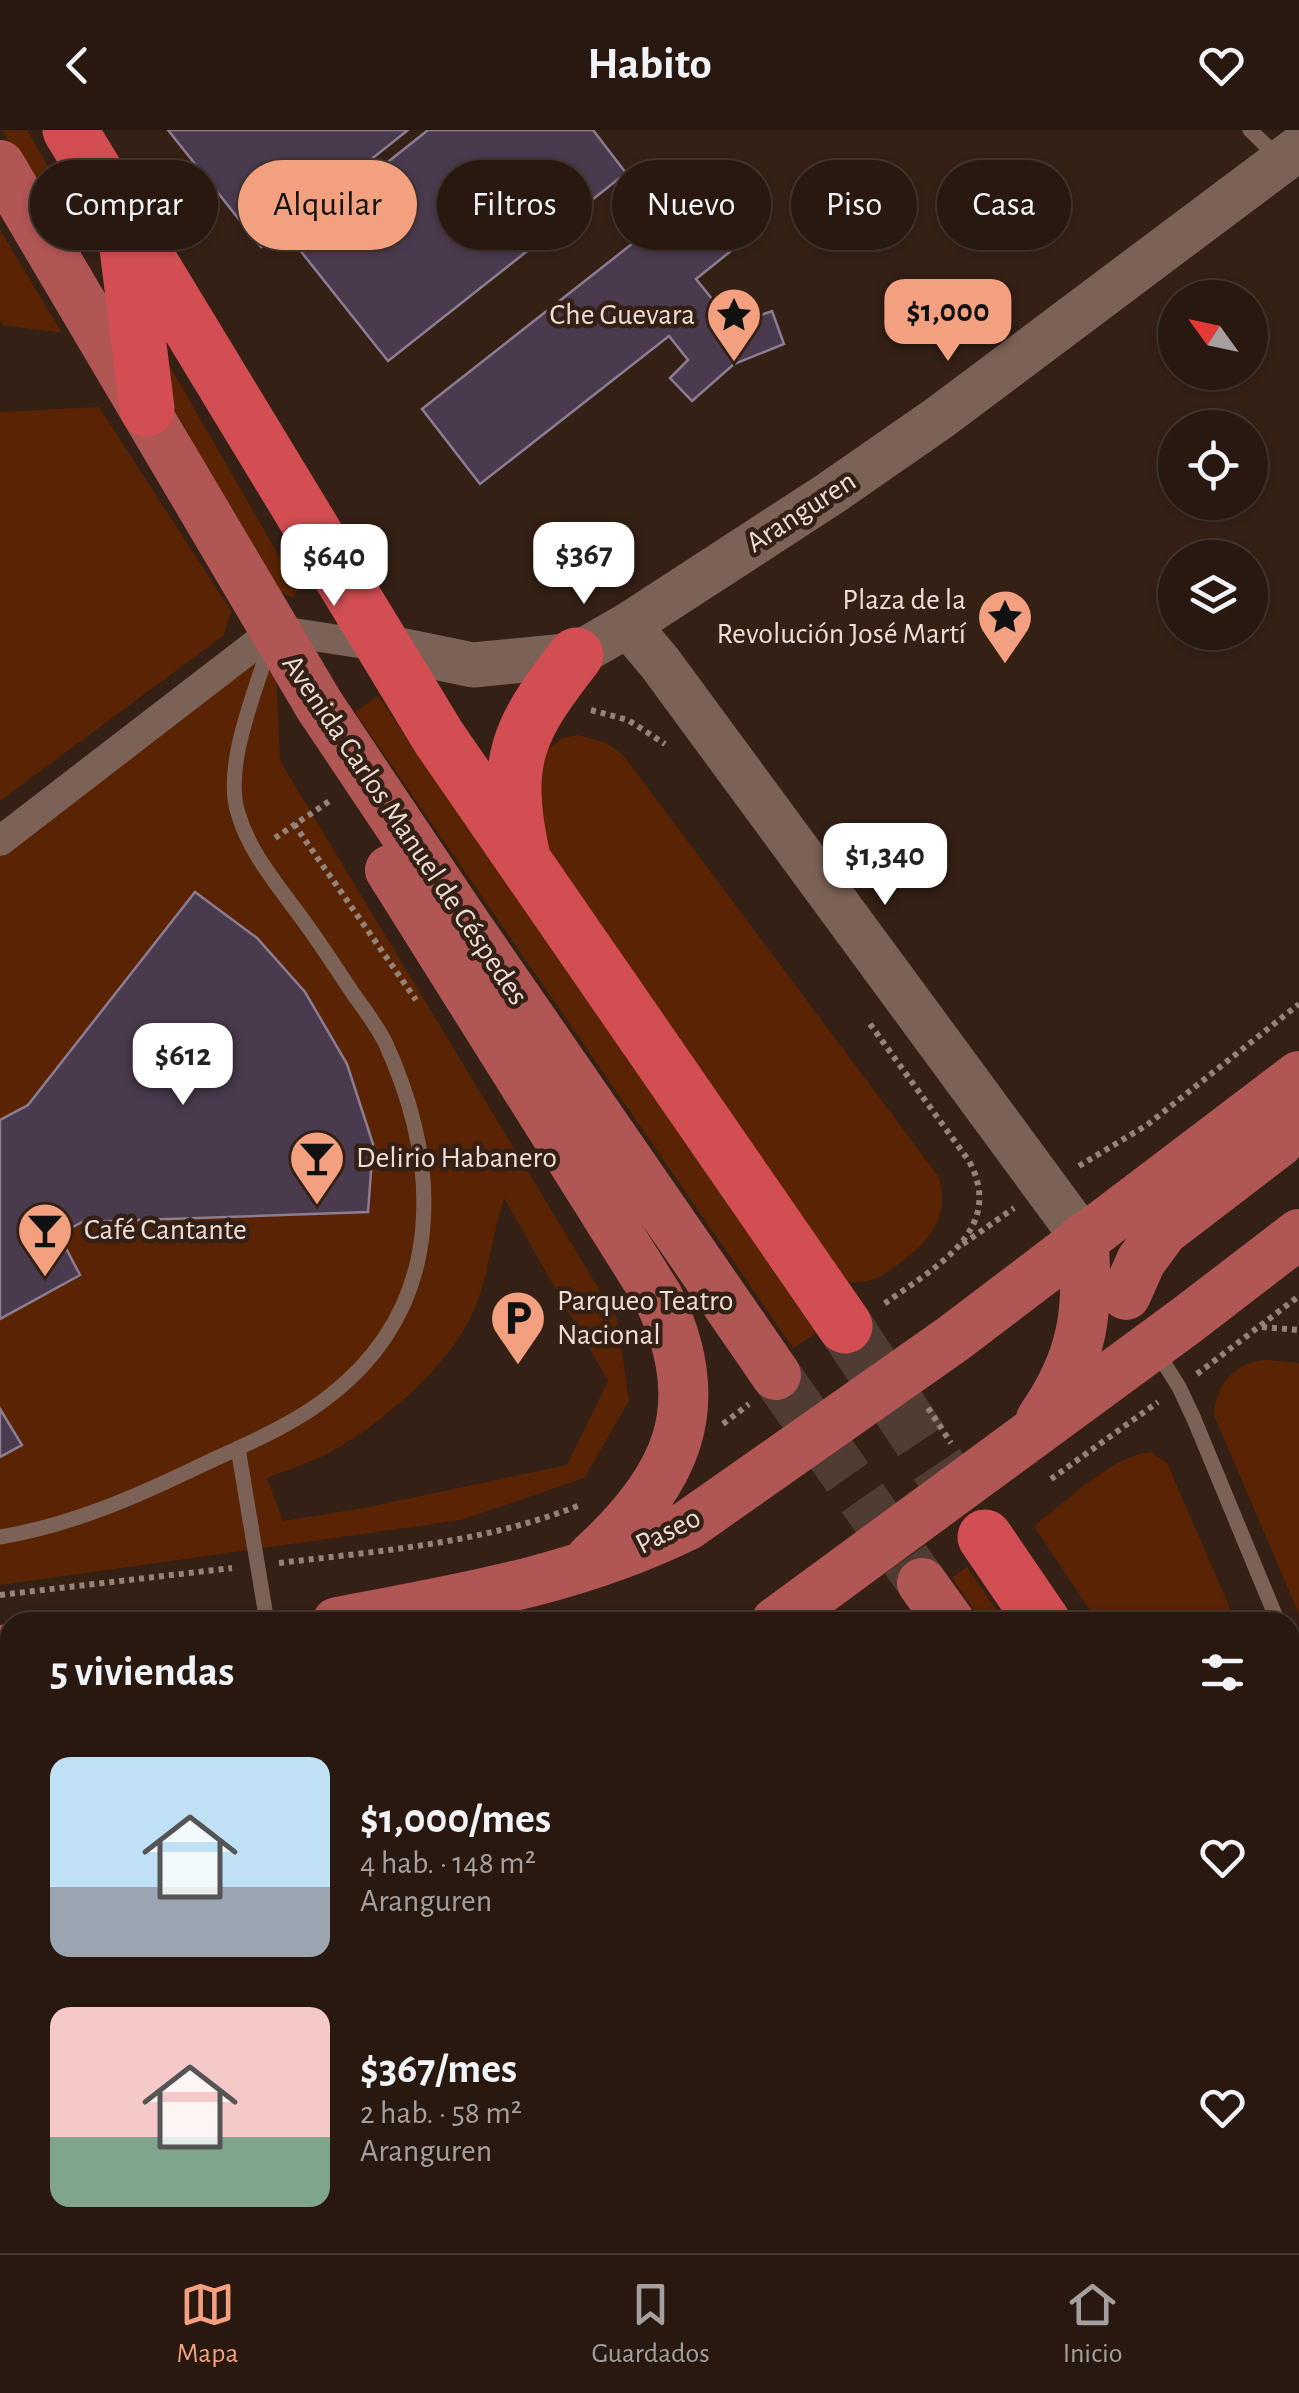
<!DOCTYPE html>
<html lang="es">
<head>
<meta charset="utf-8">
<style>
	:root { --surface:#281810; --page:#34251e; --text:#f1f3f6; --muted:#a5a09f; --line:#443730; --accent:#f2a07f }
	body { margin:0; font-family:"Alegreya Sans",sans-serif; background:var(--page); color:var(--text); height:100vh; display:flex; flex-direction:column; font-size:38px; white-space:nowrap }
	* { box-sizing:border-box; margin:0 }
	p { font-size:32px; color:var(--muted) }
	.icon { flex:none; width:55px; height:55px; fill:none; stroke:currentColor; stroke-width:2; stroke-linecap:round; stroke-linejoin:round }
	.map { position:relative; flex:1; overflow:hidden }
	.sheet { position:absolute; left:0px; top:1482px; width:1300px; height:642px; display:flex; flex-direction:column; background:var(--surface); border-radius:30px 30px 0 0; box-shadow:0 2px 8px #0004,0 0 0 2px var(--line) }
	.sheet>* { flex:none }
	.top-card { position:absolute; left:30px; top:30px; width:1240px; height:90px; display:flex; gap:20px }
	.needle { width:65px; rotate:303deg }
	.controls { position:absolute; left:1158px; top:150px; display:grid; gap:20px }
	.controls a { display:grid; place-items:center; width:110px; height:110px; border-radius:50%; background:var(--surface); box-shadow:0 2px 8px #0004,0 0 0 2px var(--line); font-size:50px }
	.price { position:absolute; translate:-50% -85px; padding:0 22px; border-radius:20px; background:#fff; color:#222; font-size:32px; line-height:65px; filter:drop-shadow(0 2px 5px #0008) }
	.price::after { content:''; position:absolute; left:50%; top:60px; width:30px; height:22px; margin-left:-15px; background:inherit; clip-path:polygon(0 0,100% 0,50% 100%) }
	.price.selected { background:var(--accent); color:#111 }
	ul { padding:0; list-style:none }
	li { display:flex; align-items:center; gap:30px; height:250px; padding:0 50px }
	li span { display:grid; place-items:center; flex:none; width:280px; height:200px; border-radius:20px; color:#555 }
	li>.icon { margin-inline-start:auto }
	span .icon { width:120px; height:120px; fill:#fffc; stroke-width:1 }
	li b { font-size:42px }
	h2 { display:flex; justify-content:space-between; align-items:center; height:120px; padding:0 50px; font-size:42px }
	.chip { padding:0 35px; border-radius:45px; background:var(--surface); box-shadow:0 2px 8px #0004,0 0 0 2px var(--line); font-size:35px; line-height:90px }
	.chip.selected { background:var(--accent); color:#111 }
	header { display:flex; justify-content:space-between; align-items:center; height:130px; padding:0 50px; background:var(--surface); font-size:45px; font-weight:700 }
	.menu { display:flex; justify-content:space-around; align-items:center; height:140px; border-top:2px solid var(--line); background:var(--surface); font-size:28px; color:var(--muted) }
	.menu a { display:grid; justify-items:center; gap:5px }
	.menu .selected { color:var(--accent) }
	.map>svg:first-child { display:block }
	.green { fill:#5a2404; fill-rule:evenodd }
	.building { fill:#493a4d; stroke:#8d7c92; stroke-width:2.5 }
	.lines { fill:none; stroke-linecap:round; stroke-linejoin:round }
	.primary-tunnel { stroke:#503c32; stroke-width:50; stroke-dasharray:50 25; stroke-linecap:butt }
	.highway-tunnel { stroke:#503c32; stroke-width:55; stroke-dasharray:55 28; stroke-linecap:butt }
	.path { stroke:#95837a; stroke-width:6; stroke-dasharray:5 5; stroke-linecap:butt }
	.lane { stroke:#7c6256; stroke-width:15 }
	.street { stroke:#7c6256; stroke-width:30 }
	.secondary { stroke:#7c6256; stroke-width:45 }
	.primary { stroke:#b05654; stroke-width:50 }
	.highway { stroke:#d24e52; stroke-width:55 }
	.labels { text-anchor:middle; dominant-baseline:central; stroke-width:9; stroke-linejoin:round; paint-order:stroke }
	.poi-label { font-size:30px; fill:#ecddd6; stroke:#352015; text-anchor:start }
	.street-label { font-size:30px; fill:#ecddd6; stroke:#352015 }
</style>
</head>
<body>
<header><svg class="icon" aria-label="back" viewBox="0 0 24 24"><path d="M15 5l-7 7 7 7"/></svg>Habito<svg class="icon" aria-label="heart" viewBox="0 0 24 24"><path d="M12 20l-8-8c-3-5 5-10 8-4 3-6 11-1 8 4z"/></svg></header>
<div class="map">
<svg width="1299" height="2123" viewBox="0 0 1299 2123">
	<rect width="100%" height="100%" fill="#352015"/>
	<path class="green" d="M 2,0 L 27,0 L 78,88 L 78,128 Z
		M 0,100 L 62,203 L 3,195 L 0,190 Z
		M 157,214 L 298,459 L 293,468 L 274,458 L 167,266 Z
		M 99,277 L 231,481 L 224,505 L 0,671 L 0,282 Z
		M 274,500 L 280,631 L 617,1189 L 629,1271 L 584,1348 L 461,1390 L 0,1455 L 0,711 ZM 504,1068 L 608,1251 L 567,1335 L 364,1378 L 283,1391 L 267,1348 C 286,1340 307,1334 325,1325 C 378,1298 451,1235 474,1180 C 489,1144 492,1104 504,1068 Z
		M 378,566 L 816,1203 L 793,1218 L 355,582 Z
		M 578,605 L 606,613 L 623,625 L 938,1046 C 951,1084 931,1110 901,1132 C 891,1139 880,1149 867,1151 C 856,1153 846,1152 836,1150 L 572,779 L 533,694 L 546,620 L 563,608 Z
		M 1266,1230 L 1299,1233 L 1299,1484 L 1214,1285 C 1216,1255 1235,1231 1266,1230 Z
		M 1151,1322 L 1167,1333 L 1236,1492 L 1098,1492 L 1034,1396 C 1064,1373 1113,1325 1151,1322 Z
		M 967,1437 L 1005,1492 L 983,1492 L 952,1448 Z
		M 1290,1616 L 1299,1634 L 1299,1795 L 1290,1781 Z
		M 10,1756 L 10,2115 L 291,2115 L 292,2123 L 0,2123 L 0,1758 Z
		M 1290,2092 L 1299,2105 L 1299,2123 L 900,2123 L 895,2115 L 1290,2115 Z
		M 353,2115 L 770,2115 L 776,2123 L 354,2123 Z"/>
	<path class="building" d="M 168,0 L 408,0 L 261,117 Z
		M 428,0 L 593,0 L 626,43 L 388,231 L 291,109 Z
		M 726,40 L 767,92 L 696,149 L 733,195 L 772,181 L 784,214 L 734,234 L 692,271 L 670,248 L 688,230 L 669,206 L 480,354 L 422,279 Z
		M 195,762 L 257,808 L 305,862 L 347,934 L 373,1014 L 368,1082 L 82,1092 L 59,1105 L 80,1145 L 0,1189 L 0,990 L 28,975 Z
		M 0,1279 L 22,1315 L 0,1327 Z"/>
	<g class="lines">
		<path class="primary-tunnel" d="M 776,1245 L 922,1453"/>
		<path class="highway-tunnel" d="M 845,1196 L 985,1407"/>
		<path class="path" d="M 591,580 L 628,590 L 665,614
			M 294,694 L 416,870
			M 275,708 L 331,670
			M 870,894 L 969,1031 C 1007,1101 932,1139 884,1174
			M 1079,1036 L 1147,995 L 1299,874
			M 963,1114 L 1014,1078
			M 1262,1197 L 1299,1200
			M 1197,1244 L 1299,1166
			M 928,1278 L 951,1313
			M 723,1294 L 749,1274
			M 1051,1349 L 1158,1272
			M 279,1433 C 380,1421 485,1413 580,1375
			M 0,1465 L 232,1438
			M 1290,1782 L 1299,1795
			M 1290,2092 L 1299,2105"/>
		<path class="lane" d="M 1250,0 L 1279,28
			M 1155,1219 L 1179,1257 L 1194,1289 L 1278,1492
			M 238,1318 L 267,1492
			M 0,1407 C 73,1395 140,1365 206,1333 C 249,1313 295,1294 332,1264 C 447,1173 441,1034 385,912 C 376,894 363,878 352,862 C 332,832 313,802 291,774 C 270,745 248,718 238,683 C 223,636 256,560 270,514
			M 1290,1522 L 1299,1544"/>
		<path class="street" d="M 0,711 L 274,500 L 385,517"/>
		<path class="secondary" d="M 628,495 L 660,533 L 1083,1108
			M 385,517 L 473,535 L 576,525 L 628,495 L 831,363 L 939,288 L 1299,18
			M 329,2115 L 330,2123"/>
		<path class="primary" d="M 0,35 L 319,575 L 460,786 L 776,1245
			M 390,740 L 658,1167 C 712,1277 676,1351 591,1428
			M 1126,1165 L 1141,1131 L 1163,1101 L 1278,1013 L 1299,987
			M 1041,1289 C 1083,1229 1090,1180 1083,1108
			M 922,1453 L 950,1492
			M 337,1492 C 458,1469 577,1450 688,1395 L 954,1208 L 1299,946
			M 776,1492 L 1187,1190 L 1299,1104
			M 0,1520 L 10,1519
			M 0,1691 L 10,1690
			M 1290,1977 L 1299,1990
			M 862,2115 L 868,2123"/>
		<path class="highway" d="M 70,0 L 439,608 L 845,1196
			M 126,110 L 147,279
			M 522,723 C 502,629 519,598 576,525
			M 985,1407 L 1043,1492
			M 1290,1855 L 1299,1869"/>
	</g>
	<defs>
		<g id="sight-pin" transform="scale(2.875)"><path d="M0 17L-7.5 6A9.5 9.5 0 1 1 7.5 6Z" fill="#f2a07f" stroke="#352015"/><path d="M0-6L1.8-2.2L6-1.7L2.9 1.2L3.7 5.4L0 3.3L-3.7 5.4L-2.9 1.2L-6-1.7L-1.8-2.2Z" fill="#111"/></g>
		<g id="bar-pin" transform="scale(2.875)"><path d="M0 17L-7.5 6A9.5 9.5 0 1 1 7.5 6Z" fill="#f2a07f" stroke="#352015"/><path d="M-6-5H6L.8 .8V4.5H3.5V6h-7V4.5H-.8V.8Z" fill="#111"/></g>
		<g id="parking-pin" transform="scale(2.875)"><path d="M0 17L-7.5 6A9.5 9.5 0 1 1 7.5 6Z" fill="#f2a07f" stroke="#352015"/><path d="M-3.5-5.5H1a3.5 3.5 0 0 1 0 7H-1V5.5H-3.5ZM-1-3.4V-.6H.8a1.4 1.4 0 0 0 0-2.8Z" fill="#111"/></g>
	</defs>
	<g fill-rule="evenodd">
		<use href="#sight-pin" x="734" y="185"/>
		<use href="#sight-pin" x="1005" y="487"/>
		<use href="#bar-pin" x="317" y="1028"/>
		<use href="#bar-pin" x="45" y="1100"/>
		<use href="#parking-pin" x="518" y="1188"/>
	</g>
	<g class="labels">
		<g class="poi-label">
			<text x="695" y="185" text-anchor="end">Che Guevara</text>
			<text x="966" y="470" text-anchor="end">Plaza de la<tspan x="966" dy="34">Revolución José Martí</tspan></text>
			<text x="356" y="1028">Delirio Habanero</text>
			<text x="84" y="1100">Café Cantante</text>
			<text x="557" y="1171">Parqueo Teatro<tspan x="557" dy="34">Nacional</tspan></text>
		</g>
		<g class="street-label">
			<text transform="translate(801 382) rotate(-33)">Aranguren</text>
			<text transform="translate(405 700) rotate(56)">Avenida Carlos Manuel de Céspedes</text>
			<text transform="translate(668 1401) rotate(-27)">Paseo</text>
		</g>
	</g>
</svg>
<div class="controls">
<a><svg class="needle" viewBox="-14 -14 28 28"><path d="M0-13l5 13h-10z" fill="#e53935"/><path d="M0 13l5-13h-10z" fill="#a5a09f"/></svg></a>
<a><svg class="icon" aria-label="locate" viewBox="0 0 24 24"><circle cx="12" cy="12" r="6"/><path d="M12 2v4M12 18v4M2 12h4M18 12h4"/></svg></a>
<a><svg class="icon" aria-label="layers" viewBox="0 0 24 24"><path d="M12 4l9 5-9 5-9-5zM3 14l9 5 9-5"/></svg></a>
</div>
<b class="price selected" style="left:948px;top:234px">$1,000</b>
<b class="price" style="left:584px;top:477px">$367</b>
<b class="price" style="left:334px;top:479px">$640</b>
<b class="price" style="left:885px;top:778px">$1,340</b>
<b class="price" style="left:183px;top:978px">$612</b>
<div class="top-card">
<a class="chip">Comprar</a>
<a class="chip selected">Alquilar</a>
<a class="chip">Filtros</a>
<a class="chip">Nuevo</a>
<a class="chip">Piso</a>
<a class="chip">Casa</a>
</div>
<section class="sheet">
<h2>5 viviendas<svg class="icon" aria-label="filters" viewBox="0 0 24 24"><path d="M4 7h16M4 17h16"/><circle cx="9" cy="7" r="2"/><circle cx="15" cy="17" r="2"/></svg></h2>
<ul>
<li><span style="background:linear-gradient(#bfe0f5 65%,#9aa5b1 0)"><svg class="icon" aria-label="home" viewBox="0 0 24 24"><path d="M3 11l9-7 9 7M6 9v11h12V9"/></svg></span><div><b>$1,000/mes</b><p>4 hab. · 148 m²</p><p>Aranguren</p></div><svg class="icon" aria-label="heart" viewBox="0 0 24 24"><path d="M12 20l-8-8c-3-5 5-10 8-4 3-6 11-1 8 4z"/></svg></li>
<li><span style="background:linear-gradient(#f6c9c9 65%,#7fa58c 0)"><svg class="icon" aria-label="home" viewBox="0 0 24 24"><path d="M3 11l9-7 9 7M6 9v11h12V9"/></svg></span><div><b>$367/mes</b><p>2 hab. · 58 m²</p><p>Aranguren</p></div><svg class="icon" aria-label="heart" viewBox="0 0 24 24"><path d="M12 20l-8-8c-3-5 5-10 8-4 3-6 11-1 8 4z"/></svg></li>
</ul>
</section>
</div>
<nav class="menu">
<a class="selected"><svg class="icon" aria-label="map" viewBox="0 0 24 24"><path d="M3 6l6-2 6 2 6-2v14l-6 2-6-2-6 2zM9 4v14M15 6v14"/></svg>Mapa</a>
<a><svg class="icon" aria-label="saved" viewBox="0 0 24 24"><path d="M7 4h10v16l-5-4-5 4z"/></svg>Guardados</a>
<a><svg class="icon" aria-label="home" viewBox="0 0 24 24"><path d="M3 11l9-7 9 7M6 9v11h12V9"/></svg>Inicio</a>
</nav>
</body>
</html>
